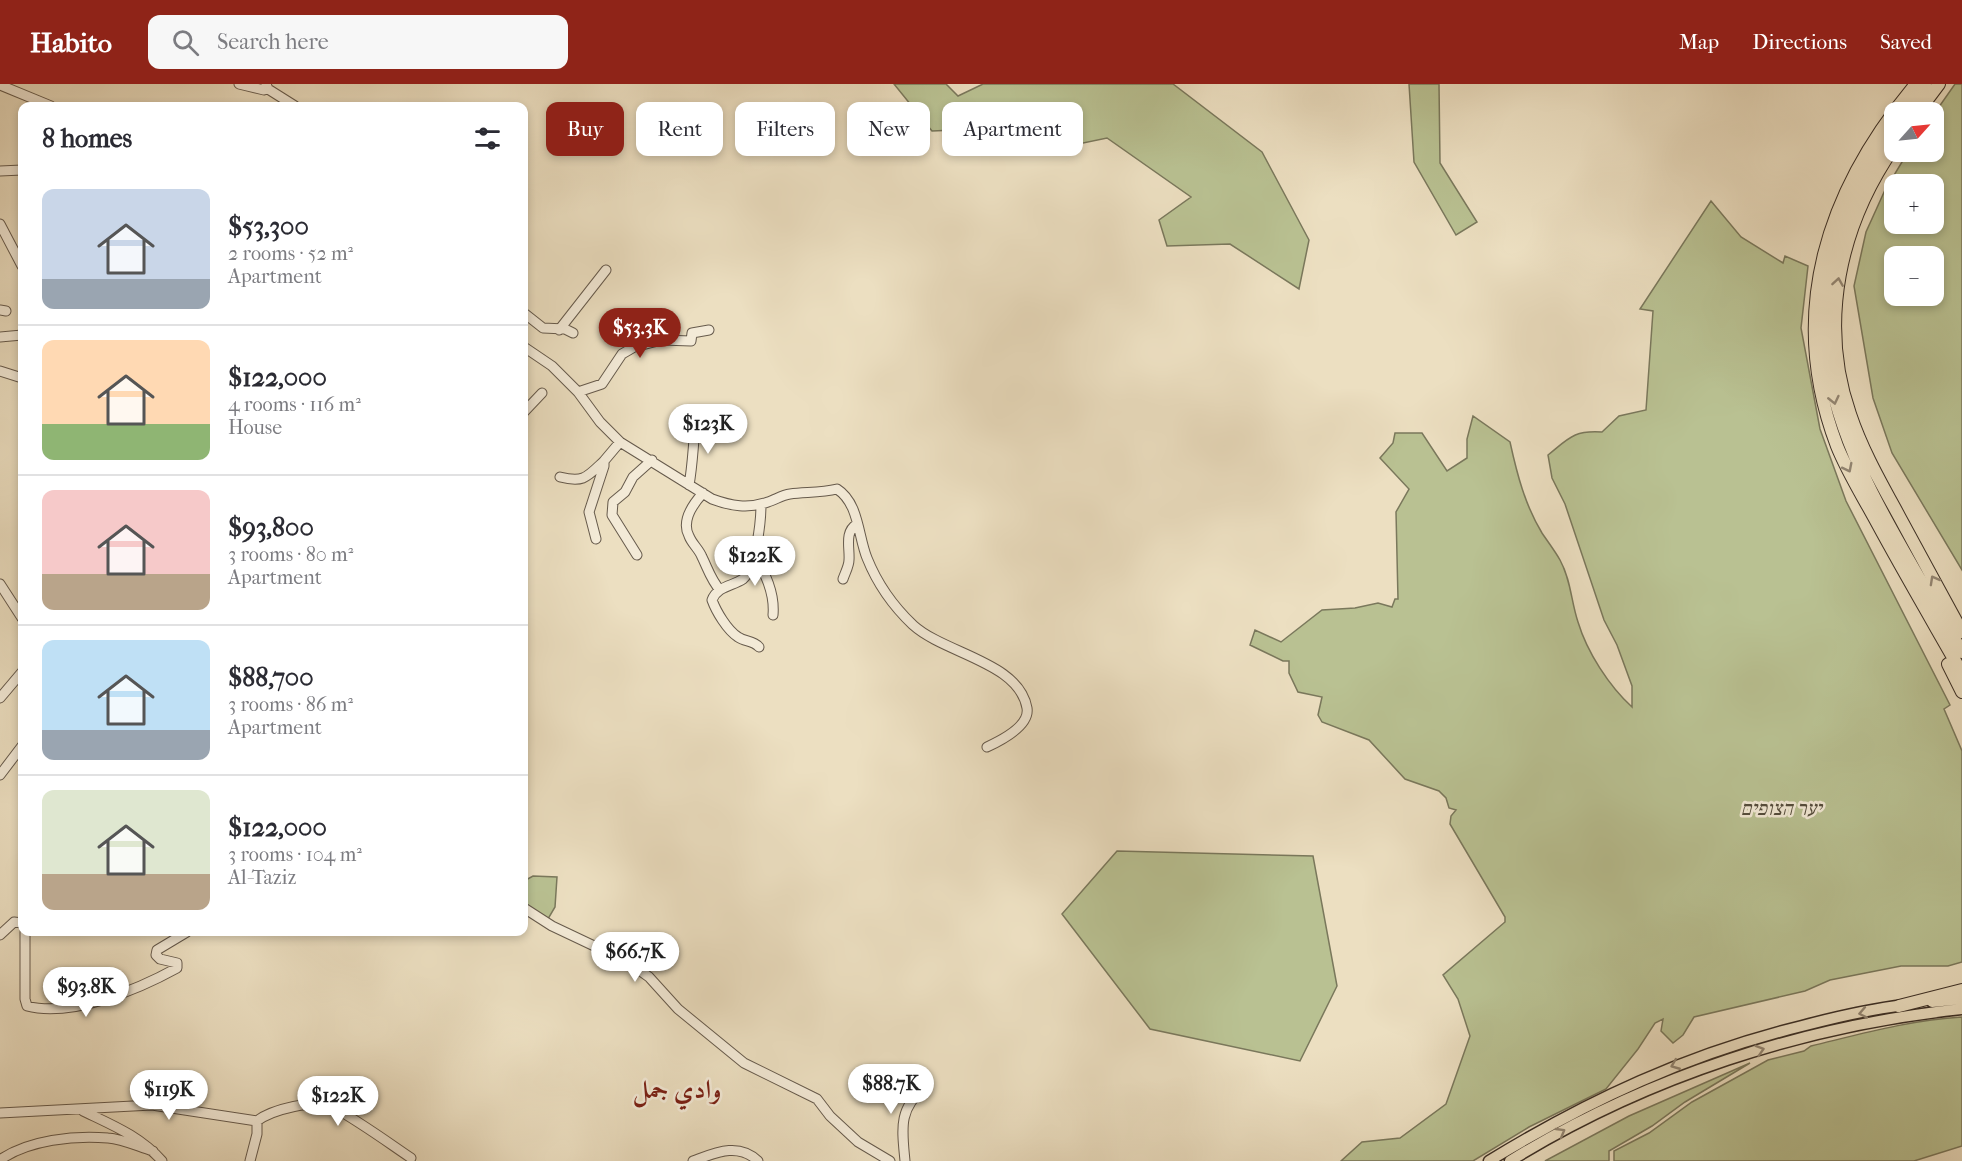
<!DOCTYPE html>
<html lang="en">
<head>
<meta charset="utf-8">
<style>
	:root { --surface:#fff; --page:#f7f7f7; --text:#2b2b33; --muted:#7c7c81; --line:#e1e1e2; --accent:#8f2418 }
	body { margin:0; font-family:"IM FELL French Canon",Amiri,"Frank Ruhl Libre",serif; background:var(--page); color:var(--text); height:100vh; display:flex; flex-direction:column; font-size:22px; white-space:nowrap }
	* { box-sizing:border-box; margin:0 }
	p { font-size:20px; color:var(--muted) }
	.icon { flex:none; width:33px; height:33px; fill:none; stroke:currentColor; stroke-width:2; stroke-linecap:round; stroke-linejoin:round }
	.map { position:relative; flex:1; overflow:hidden }
	.sheet { position:absolute; left:18px; top:18px; width:510px; height:834px; display:flex; flex-direction:column; background:var(--surface); border-radius:12px; box-shadow:0 3px 9px #0003 }
	.sheet>* { flex:none }
	.top-card { position:absolute; left:546px; top:18px; width:570px; height:54px; display:flex; gap:12px }
	.needle { width:39px; rotate:63deg }
	.tools { position:absolute; left:1884px; top:18px; display:grid; gap:12px }
	.tools a { display:grid; place-items:center; width:60px; height:60px; border-radius:12px; background:var(--surface); box-shadow:0 3px 9px #0003; font-size:30px }
	.price { position:absolute; translate:-50% -51px; padding:0 14px; border-radius:21px; background:#fff; color:#222; font-size:20px; line-height:39px; filter:drop-shadow(0 2px 3px #0008) }
	.price::after { content:''; position:absolute; left:50%; top:36px; width:18px; height:14px; margin-left:-9px; background:inherit; clip-path:polygon(0 0,100% 0,50% 100%) }
	.price.current { background:var(--accent); color:#fff }
	ul { padding:0; list-style:none }
	li { display:flex; align-items:center; gap:18px; height:150px; padding:0 24px }
	li+li { border-top:2px solid var(--line) }
	li span { display:grid; place-items:center; flex:none; width:168px; height:120px; border-radius:12px; color:#555 }
	li>.icon { margin-inline-start:auto }
	span .icon { width:72px; height:72px; fill:#fffc; stroke-width:1 }
	li b { font-size:26px }
	h2 { display:flex; justify-content:space-between; align-items:center; height:72px; padding:0 24px; font-size:26px }
	.pill { padding:0 21px; border-radius:12px; background:var(--surface); box-shadow:0 3px 9px #0003; font-size:21px; line-height:54px }
	.pill.current { background:var(--accent); color:#fff }
	header { display:flex; align-items:center; gap:36px; box-sizing:border-box; height:84px; padding:0 30px; background:var(--accent); color:#fff }
	header strong { font-size:28px }
	nav { display:flex; gap:33px; margin-inline-start:auto; font-size:21px }
	.search { width:420px; height:54px; background:var(--page); display:flex; align-items:center; gap:15px; box-sizing:border-box; padding:0 21px; border-radius:12px; color:var(--muted); font-size:22px }
	.map>svg:first-child { display:block }
	.green { fill:#b9c192; stroke:#7a785c; stroke-width:1.5; fill-rule:evenodd }
	.lines { fill:none; stroke-linecap:round; stroke-linejoin:round }
	.minor-casing { stroke:#665a4c; stroke-width:11 }
	.major-casing { stroke:#3a2e25; stroke-width:13 }
	.highway-casing { stroke:#3a2e25; stroke-width:14 }
	.minor { stroke:#f3ead7; stroke-width:9 }
	.major { stroke:#ecdfc1; stroke-width:10 }
	.highway { stroke:#ecdfc1; stroke-width:12 }
	.oneway { stroke:#938673 }
	.labels { text-anchor:middle; dominant-baseline:central; stroke-width:5; stroke-linejoin:round; paint-order:stroke }
	.park-label { font-size:20px; font-style:italic; fill:#534b3b; stroke:#f3ead7 }
	.district-label { font-size:26px; font-weight:bold; fill:#7a1f14; stroke:#f3ead7 }
</style>
</head>
<body>
<header>
<strong>Habito</strong>
<div class="search"><svg class="icon" aria-label="search" viewBox="0 0 24 24"><circle cx="10" cy="10" r="6"/><path d="M15 15l6 6"/></svg>Search here</div>
<nav><a>Map</a><a>Directions</a><a>Saved</a></nav>
</header>
<div class="map">
<svg width="1962" height="1077" viewBox="0 0 1962 1077">
	<rect width="100%" height="100%" fill="#ecdfc1"/>
	<filter id="stains"><feTurbulence type="fractalNoise" baseFrequency=".00333" numOctaves="4"/><feColorMatrix values="0 0 0 0 .2 0 0 0 0 .09 0 0 0 0 .02 0 0 0 .5 -.17"/></filter>
	<radialGradient id="worn" r=".72"><stop offset=".6" stop-color="#630" stop-opacity="0"/><stop offset="1" stop-color="#630" stop-opacity=".3"/></radialGradient>
	<path class="green" d="M 894,0 L 946,0 L 958,12 L 983,0 L 1173,0 L 1262,68 L 1309,156 L 1299,205 L 1230,160 L 1167,162 L 1159,136 L 1191,113 L 1107,54 L 1030,70 L 979,45 L 932,47 Z
		M 1409,0 L 1439,0 L 1440,79 L 1477,138 L 1456,151 L 1414,78 Z
		M 1955,0 L 1962,0 L 1962,486 L 1892,369 L 1873,314 L 1854,202 L 1866,148 L 1885,106 L 1908,68 L 1934,68 L 1934,30 ZM 1894,100 L 1934,100 L 1934,140 L 1894,140 ZM 1934,172 L 1934,212 L 1894,212 L 1894,172 Z
		M 1711,117 L 1741,153 L 1783,179 L 1785,172 L 1808,182 L 1801,244 L 1820,345 L 1846,417 L 1950,621 L 1944,625 L 1962,667 L 1962,878 L 1948,882 L 1901,882 L 1830,896 L 1805,907 L 1694,933 L 1683,951 L 1673,959 L 1661,947 L 1663,935 L 1655,939 L 1638,965 L 1606,1005 L 1529,1043 L 1473,1077 L 1341,1077 L 1362,1058 L 1400,1054 L 1446,1020 L 1470,952 L 1458,915 L 1443,891 L 1505,838 L 1505,833 L 1450,740 L 1451,732 L 1456,726 L 1449,724 L 1446,714 L 1439,707 L 1405,695 L 1369,656 L 1322,638 L 1318,631 L 1322,613 L 1298,608 L 1289,589 L 1289,577 L 1283,577 L 1250,561 L 1255,546 L 1281,558 L 1322,526 L 1355,524 L 1378,519 L 1392,523 L 1395,515 L 1398,515 L 1396,428 L 1409,405 L 1380,374 L 1393,359 L 1395,349 L 1422,349 L 1447,387 L 1467,374 L 1467,355 L 1473,332 L 1510,358 C 1517,390 1525,421 1542,449 C 1548,458 1555,467 1560,476 C 1571,496 1571,517 1578,538 C 1587,568 1609,602 1632,623 L 1632,602 L 1617,561 L 1604,536 L 1565,420 L 1552,394 L 1548,371 C 1569,354 1574,346 1602,348 L 1619,332 L 1646,326 L 1653,227 L 1640,225 Z
		M 1117,767 L 1313,772 L 1337,902 L 1300,977 L 1150,945 L 1062,830 Z
		M 533,792 L 557,793 L 555,823 L 548,835 L 524,819 L 524,797 Z
		M 1962,933 L 1962,1062 L 1914,1077 L 1614,1077 L 1614,1067 L 1649,1049 L 1692,1018 L 1768,976 L 1804,967 L 1811,962 C 1861,950 1910,936 1962,933 Z
		M 1750,979 L 1685,1018 L 1652,1042 L 1609,1067 L 1609,1077 L 1545,1077 L 1629,1032 Z"/>
	<g class="lines">
		<g class="minor-casing">
			<path id="minor" d="M 239,0 L 264,6 L 268,5
				M 266,0 L 268,5 L 295,22
				M 0,1 L 51,22
				M 0,87 L 22,86
				M 0,140 L 22,182
				M 0,226 L 6,227
				M 524,229 L 543,244 L 565,245 L 573,249
				M 559,246 L 606,186
				M 0,253 L 22,251
				M 524,263 L 552,282 L 578,308 L 600,338 L 620,358 L 712,415 C 731,422 748,425 768,418 C 775,416 782,411 790,410 C 806,408 821,409 837,405 C 859,419 858,452 867,474 C 877,499 894,523 913,541 C 945,570 1019,578 1027,624 C 1030,642 1000,657 987,663
				M 0,287 L 22,294
				M 578,308 L 602,300 L 622,270 L 634,263 L 662,256 L 691,257 L 692,249 L 709,246
				M 524,328 L 542,309
				M 560,393 C 584,399 587,393 604,377
				M 689,401 C 693,379 693,359 696,337
				M 703,409 C 693,420 681,437 689,452 C 692,460 699,465 702,473 C 708,485 711,496 720,506
				M 596,455 L 589,428 L 604,382 L 604,377 L 620,358
				M 754,470 C 765,489 775,509 773,531
				M 637,471 L 612,431 L 613,418 L 625,408 L 633,393 L 652,376
				M 843,495 C 845,489 849,482 849,476 C 850,464 844,448 857,440
				M 0,500 L 22,534
				M 759,563 C 753,556 745,558 738,553 C 727,546 716,527 712,516 C 717,502 733,502 743,495 C 756,484 761,437 761,420
				M 0,614 L 22,588
				M 0,691 L 22,662
				M 524,824 L 552,842 L 628,878 L 649,893 L 678,925 L 744,979 L 817,1015 L 830,1032 L 858,1058 L 890,1077
				M 25,848 L 25,915 L 27,922 C 71,934 139,905 177,884 L 177,879 L 160,875 L 156,871 L 157,866 L 187,848
				M 0,851 L 14,838 L 22,839
				M 83,1027 C 112,1041 140,1052 162,1077
				M 0,1029 L 152,1021 L 257,1037 C 271,1026 316,1014 333,1023 C 360,1038 386,1057 411,1074
				M 0,1076 C 28,1056 75,1051 108,1054 C 123,1055 139,1063 153,1067
				M 250,1077 L 257,1050 L 257,1037
				M 693,1077 C 715,1069 738,1058 758,1077
				M 905,1077 C 902,1045 898,1025 925,1003"/>
		</g>
		<g class="major-casing">
			<path id="major" d="M 1932,918 L 1962,915
				M 1489,1077 C 1589,1016 1688,970 1802,942 C 1836,933 1871,925 1905,921
				M 1510,1077 C 1646,993 1803,942 1962,925"/>
		</g>
		<g class="highway-casing">
			<path id="highway" d="M 1916,0 C 1827,106 1786,228 1837,362 C 1847,387 1862,411 1875,435 C 1903,487 1933,538 1962,589
				M 1905,28 L 1925,0
				M 1918,28 L 1939,0
				M 1894,43 C 1753,253 1854,379 1962,568
				M 1894,63 C 1840,141 1818,238 1850,330 C 1862,366 1881,399 1899,432 C 1920,471 1941,509 1962,548
				M 1948,580 L 1962,608
				M 1899,922 L 1962,906"/>
		</g>
		<use href="#minor" class="minor"/>
		<use href="#major" class="major"/>
		<use href="#highway" class="highway"/>
	</g>
	<defs><path id="oneway-chevron" d="M-2-3.5L2.5 0L-2 3.5" fill="none" stroke-width="1.6" stroke-linecap="round" stroke-linejoin="round" transform="scale(1.5)"/></defs>
	<g class="oneway">
		<use href="#oneway-chevron" transform="translate(1838 198) rotate(-81)"/>
		<use href="#oneway-chevron" transform="translate(1834 316) rotate(77)"/>
		<use href="#oneway-chevron" transform="translate(1848 384) rotate(63)"/>
		<use href="#oneway-chevron" transform="translate(1934 496) rotate(-119)"/>
		<use href="#oneway-chevron" transform="translate(1863 929) rotate(169)"/>
		<use href="#oneway-chevron" transform="translate(1760 966) rotate(-17)"/>
		<use href="#oneway-chevron" transform="translate(1675 981) rotate(158)"/>
		<use href="#oneway-chevron" transform="translate(1561 1048) rotate(-30)"/>
	</g>
	<g class="labels">
		<g class="park-label">
			<text x="1781" y="724">יער הצופים</text>
		</g>
		<g class="district-label">
			<text x="677" y="1005">وادي جمل</text>
		</g>
	</g>
	<rect width="100%" height="100%" filter="url(#stains)"/>
	<rect width="100%" height="100%" fill="url(#worn)"/>
</svg>
<div class="tools">
<a><svg class="needle" viewBox="-14 -14 28 28"><path d="M0-13l5 13h-10z" fill="#e53935"/><path d="M0 13l5-13h-10z" fill="#7c7c81"/></svg></a>
<a>+</a>
<a>−</a>
</div>
<b class="price current" style="left:640px;top:275px">$53.3K</b>
<b class="price" style="left:708px;top:371px">$123K</b>
<b class="price" style="left:755px;top:503px">$122K</b>
<b class="price" style="left:635px;top:899px">$66.7K</b>
<b class="price" style="left:86px;top:934px">$93.8K</b>
<b class="price" style="left:891px;top:1031px">$88.7K</b>
<b class="price" style="left:169px;top:1037px">$119K</b>
<b class="price" style="left:338px;top:1043px">$122K</b>
<div class="top-card">
<a class="pill current">Buy</a>
<a class="pill">Rent</a>
<a class="pill">Filters</a>
<a class="pill">New</a>
<a class="pill">Apartment</a>
</div>
<section class="sheet">
<h2>8 homes<svg class="icon" aria-label="filters" viewBox="0 0 24 24"><path d="M4 7h16M4 17h16"/><circle cx="9" cy="7" r="2"/><circle cx="15" cy="17" r="2"/></svg></h2>
<ul>
<li><span style="background:linear-gradient(#c9d6e8 75%,#9aa5b1 0)"><svg class="icon" aria-label="home" viewBox="0 0 24 24"><path d="M3 11l9-7 9 7M6 9v11h12V9"/></svg></span><div><b>$53,300</b><p>2 rooms · 52 m²</p><p>Apartment</p></div></li>
<li><span style="background:linear-gradient(#ffd9b3 70%,#8fb573 0)"><svg class="icon" aria-label="home" viewBox="0 0 24 24"><path d="M3 11l9-7 9 7M6 9v11h12V9"/></svg></span><div><b>$122,000</b><p>4 rooms · 116 m²</p><p>House</p></div></li>
<li><span style="background:linear-gradient(#f6c9c9 70%,#b9a48a 0)"><svg class="icon" aria-label="home" viewBox="0 0 24 24"><path d="M3 11l9-7 9 7M6 9v11h12V9"/></svg></span><div><b>$93,800</b><p>3 rooms · 80 m²</p><p>Apartment</p></div></li>
<li><span style="background:linear-gradient(#bfe0f5 75%,#9aa5b1 0)"><svg class="icon" aria-label="home" viewBox="0 0 24 24"><path d="M3 11l9-7 9 7M6 9v11h12V9"/></svg></span><div><b>$88,700</b><p>3 rooms · 86 m²</p><p>Apartment</p></div></li>
<li><span style="background:linear-gradient(#dfe7d0 70%,#b9a48a 0)"><svg class="icon" aria-label="home" viewBox="0 0 24 24"><path d="M3 11l9-7 9 7M6 9v11h12V9"/></svg></span><div><b>$122,000</b><p>3 rooms · 104 m²</p><p>Al-Taziz</p></div></li>
</ul>
</section>
</div>
</body>
</html>
